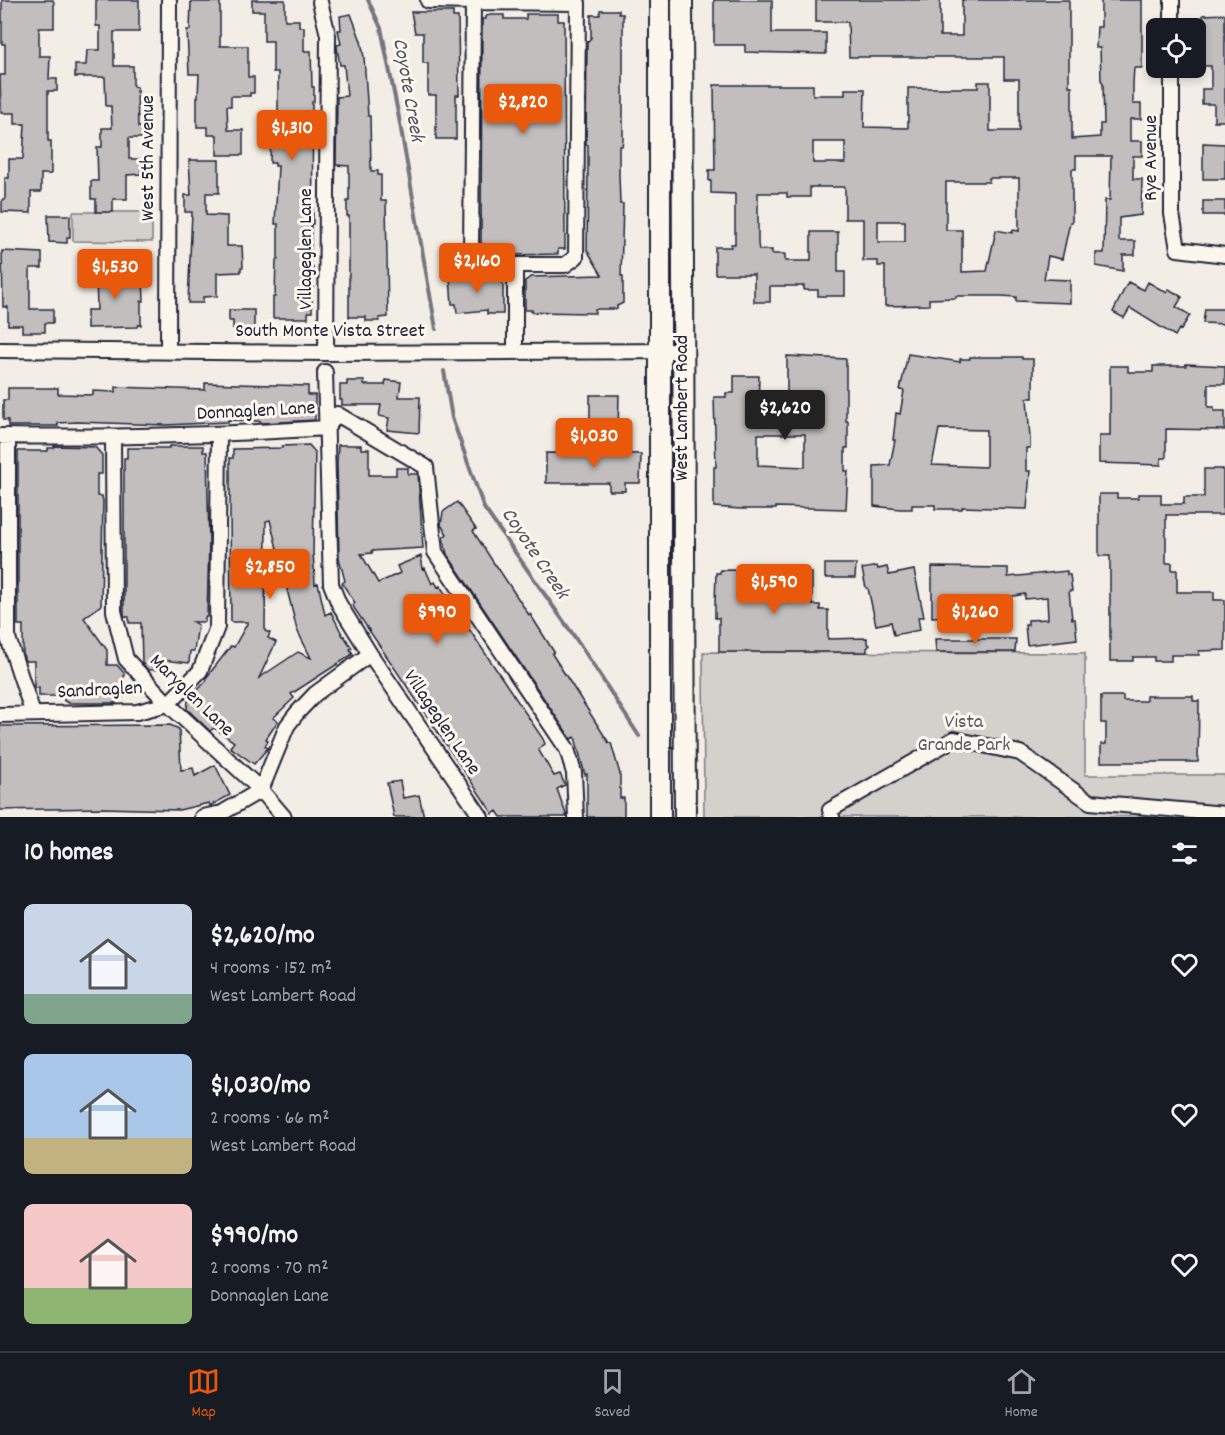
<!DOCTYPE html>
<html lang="en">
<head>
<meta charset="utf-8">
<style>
	:root { --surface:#171b24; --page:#242831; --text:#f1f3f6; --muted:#9ea1a6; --line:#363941; --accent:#ea580c }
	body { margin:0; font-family:Dekko,sans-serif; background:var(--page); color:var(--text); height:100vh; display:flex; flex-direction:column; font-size:22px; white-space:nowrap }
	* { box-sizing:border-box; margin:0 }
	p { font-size:20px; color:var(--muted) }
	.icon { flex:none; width:33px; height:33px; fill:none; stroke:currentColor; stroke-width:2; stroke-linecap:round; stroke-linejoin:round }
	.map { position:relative; height:817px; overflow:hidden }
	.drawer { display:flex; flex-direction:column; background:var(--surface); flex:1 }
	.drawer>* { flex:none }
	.fabs { position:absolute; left:1146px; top:18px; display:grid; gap:12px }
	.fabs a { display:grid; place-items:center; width:60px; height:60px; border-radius:9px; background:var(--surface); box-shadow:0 3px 9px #0003; font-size:30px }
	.price { position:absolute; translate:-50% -51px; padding:0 14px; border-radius:6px; background:var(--accent); color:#fff; font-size:20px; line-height:39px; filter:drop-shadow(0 2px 3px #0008) }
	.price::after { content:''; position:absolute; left:50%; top:36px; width:18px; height:14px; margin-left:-9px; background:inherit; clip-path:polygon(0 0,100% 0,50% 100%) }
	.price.selected { background:#222; color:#fff }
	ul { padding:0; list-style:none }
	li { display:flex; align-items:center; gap:18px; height:150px; padding:0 24px }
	li span { display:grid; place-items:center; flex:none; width:168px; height:120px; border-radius:9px; color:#555 }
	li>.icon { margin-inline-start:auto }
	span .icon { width:72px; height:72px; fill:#fffc; stroke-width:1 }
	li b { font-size:26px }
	h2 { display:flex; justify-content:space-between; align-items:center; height:72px; padding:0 24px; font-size:26px }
	.dock { display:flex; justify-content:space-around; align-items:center; height:84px; border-top:2px solid var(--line); background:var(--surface); font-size:16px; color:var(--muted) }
	.dock a { display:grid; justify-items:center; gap:3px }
	.dock .selected { color:var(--accent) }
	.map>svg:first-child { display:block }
	.green { fill:#d4d1cc; stroke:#7b7a84; stroke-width:1.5 }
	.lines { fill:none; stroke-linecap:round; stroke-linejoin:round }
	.stream { stroke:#76747f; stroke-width:4 }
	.building { fill:#c2bebe; stroke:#22223b; stroke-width:1.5; fill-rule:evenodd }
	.street-casing { stroke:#22223b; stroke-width:18 }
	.secondary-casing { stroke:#22223b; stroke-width:24 }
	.street { stroke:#fbf7ec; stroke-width:14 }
	.secondary { stroke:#fbf7ec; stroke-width:20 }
	.labels { text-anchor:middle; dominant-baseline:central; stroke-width:6; stroke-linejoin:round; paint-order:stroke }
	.street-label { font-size:20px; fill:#22223b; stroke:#fbf7ec }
	.park-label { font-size:20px; fill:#575766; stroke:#fbf7ec }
	.water-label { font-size:21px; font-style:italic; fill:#535263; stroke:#fbf7ec }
</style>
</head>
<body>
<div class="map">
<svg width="1225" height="817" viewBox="0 0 1225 817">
	<rect width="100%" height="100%" fill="#f2eee5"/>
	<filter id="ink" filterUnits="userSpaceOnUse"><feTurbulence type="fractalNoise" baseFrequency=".0167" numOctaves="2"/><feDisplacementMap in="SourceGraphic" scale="12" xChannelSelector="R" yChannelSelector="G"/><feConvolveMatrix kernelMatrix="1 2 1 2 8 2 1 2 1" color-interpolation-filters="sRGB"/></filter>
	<g filter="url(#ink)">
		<path class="green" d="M 73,212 L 152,212 L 152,242 L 73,241 Z
			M 703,652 L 1085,653 L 1085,775 L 1225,775 L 1225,817 L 704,817 Z"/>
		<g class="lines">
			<path class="stream" d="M 368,0 L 381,28 L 399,118 L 436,329
				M 444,371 L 452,418 L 484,508 L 581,646 L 639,736"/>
		</g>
		<path class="building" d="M 2,0 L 53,0 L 54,3 L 54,28 L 39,28 L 39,56 L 50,56 L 49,79 L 57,79 L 57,91 L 48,91 L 48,141 L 51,141 L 51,174 L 41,174 L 41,192 L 31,192 L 31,213 L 2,212 L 2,200 L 5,200 L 5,178 L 9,178 L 9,159 L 23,159 L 25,124 L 15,124 L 15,113 L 1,113 L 0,75 L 5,75 L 5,44 L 2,44 Z
			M 96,0 L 139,0 L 139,32 L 114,32 L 114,66 L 133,66 L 133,86 L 137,87 L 138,127 L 142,127 L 142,138 L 129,138 L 129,159 L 141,159 L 141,174 L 127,175 L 127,199 L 113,199 L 113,212 L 96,212 L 96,199 L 91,199 L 91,181 L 98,181 L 97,147 L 102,147 L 102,128 L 112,128 L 111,106 L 106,106 L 105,77 L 75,77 L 75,65 L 86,65 L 87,50 L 100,50 L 100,26 L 96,26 Z
			M 252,0 L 285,0 L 285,20 L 299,20 L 299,27 L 304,27 L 304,51 L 311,51 L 312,87 L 314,87 L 314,102 L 312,102 L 313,224 L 311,224 L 311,267 L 313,267 L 313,288 L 312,288 L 312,312 L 308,312 L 308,318 L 273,318 L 273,297 L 275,297 L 276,260 L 278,260 L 278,224 L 275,224 L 278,166 L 275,166 L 275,163 L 270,163 L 271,130 L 275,130 L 275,116 L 278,116 L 278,72 L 273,72 L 273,41 L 264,41 L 264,11 L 252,11 Z
			M 714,0 L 772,0 L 772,33 L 826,33 L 826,54 L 745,52 L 745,45 L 714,45 Z
			M 816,0 L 940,0 L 940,36 L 962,36 L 962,0 L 1069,0 L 1069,86 L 1072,86 L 1072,139 L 1100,137 L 1100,124 L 1104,124 L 1103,83 L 1101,80 L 1100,48 L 1096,48 L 1097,27 L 1101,27 L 1101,0 L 1142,0 L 1142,68 L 1134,68 L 1133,83 L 1133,104 L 1141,104 L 1141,119 L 1130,119 L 1130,141 L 1142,141 L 1142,156 L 1133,156 L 1133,179 L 1142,179 L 1141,215 L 1119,218 L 1119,241 L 1135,241 L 1135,255 L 1123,255 L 1123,271 L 1096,266 L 1096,253 L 1104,253 L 1105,200 L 1110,200 L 1111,156 L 1076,156 L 1076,169 L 1072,169 L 1072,222 L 1070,222 L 1062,259 L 1048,256 L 1044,279 L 1070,280 L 1070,303 L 1016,301 L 1016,297 L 1002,296 L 956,296 L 956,298 L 929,299 L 929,305 L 885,306 L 885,266 L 878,266 L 878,261 L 863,261 L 863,219 L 845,219 L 845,187 L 810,187 L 810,197 L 787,197 L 787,193 L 758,193 L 758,244 L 759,250 L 772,250 L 772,254 L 785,254 L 785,261 L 811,261 L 811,232 L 838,232 L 838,272 L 845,272 L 845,296 L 818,296 L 818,290 L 804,290 L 804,286 L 770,286 L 770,302 L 754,302 L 754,274 L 715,274 L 715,247 L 731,247 L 731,244 L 735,244 L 735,194 L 711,193 L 711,181 L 709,181 L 709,170 L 715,170 L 714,85 L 813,85 L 813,95 L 845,95 L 845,89 L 865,89 L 864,127 L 908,128 L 908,88 L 978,88 L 978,82 L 990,82 L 990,131 L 1019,131 L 1019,79 L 1004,79 L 1004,57 L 849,57 L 848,22 L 816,22 ZM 813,142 L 845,142 L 845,163 L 813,163 ZM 989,178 L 1019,178 L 1019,231 L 1013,230 L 1012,233 L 996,230 L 987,271 L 962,272 L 962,230 L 946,230 L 946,182 L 989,182 ZM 878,221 L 905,221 L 905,242 L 878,242 Z
			M 191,2 L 220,2 L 220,46 L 248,46 L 248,77 L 254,77 L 254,93 L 250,93 L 250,96 L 231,96 L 231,106 L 227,106 L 228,130 L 243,130 L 243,155 L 217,155 L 217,135 L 208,135 L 208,127 L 197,127 L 197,97 L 198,97 L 199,74 L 189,74 L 187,30 L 190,30 Z
			M 600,10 L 619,10 L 619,14 L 623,14 L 623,139 L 622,146 L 619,146 L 619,175 L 620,204 L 623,204 L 621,276 L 623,276 L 623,303 L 617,306 L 617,309 L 598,309 L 595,310 L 595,313 L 532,312 L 532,310 L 525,310 L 525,281 L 531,277 L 602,275 L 587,250 L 588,166 L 588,145 L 586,145 L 587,42 L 591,38 L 591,15 L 600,15 Z
			M 411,12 L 453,12 L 453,17 L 458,17 L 459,95 L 456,95 L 456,139 L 436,139 L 436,95 L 428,95 L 428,63 L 423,63 L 423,33 L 415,33 Z
			M 351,14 L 361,41 L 364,57 L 368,116 L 370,116 L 371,171 L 378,171 L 378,175 L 381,175 L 381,201 L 386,201 L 388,317 L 379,318 L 379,321 L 366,321 L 366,317 L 349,317 L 349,216 L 347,216 L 347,201 L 349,201 L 349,166 L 336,165 L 337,97 L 347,96 L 344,65 L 340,65 L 337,47 L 337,45 L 341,44 L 338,30 L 341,30 L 340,16 Z
			M 526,14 L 558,14 L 558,21 L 564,21 L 565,249 L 558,249 L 558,254 L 514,255 L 514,252 L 510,252 L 510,249 L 485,250 L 485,244 L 481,244 L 482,19 L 486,19 L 486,16 L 491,15 L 504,15 L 504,19 L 526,19 Z
			M 1225,14 L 1225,121 L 1214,121 L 1214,104 L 1202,104 L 1202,89 L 1211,89 L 1211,66 L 1202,66 L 1203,15 Z
			M 1203,143 L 1225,144 L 1225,179 L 1203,179 Z
			M 189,160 L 219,160 L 219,193 L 206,193 L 206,215 L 227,216 L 227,246 L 242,246 L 243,267 L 241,267 L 241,272 L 217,273 L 217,296 L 203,297 L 203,303 L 188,303 L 192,212 L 185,212 L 185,195 L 191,195 Z
			M 1203,201 L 1225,201 L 1225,215 L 1203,215 Z
			M 48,215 L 70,215 L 70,237 L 67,237 L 67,243 L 49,242 Z
			M 2,251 L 42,253 L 42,268 L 30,268 L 30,309 L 53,309 L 53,323 L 45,323 L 45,332 L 22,332 L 22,325 L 8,325 L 8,307 L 3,307 Z
			M 151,252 L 152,273 L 136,274 L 136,253 Z
			M 86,262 L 111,263 L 110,279 L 143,279 L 144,301 L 141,301 L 141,325 L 138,325 L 137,327 L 87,328 L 87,310 L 97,310 L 96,274 L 86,274 Z
			M 469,272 L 470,276 L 475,275 L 475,280 L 500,280 L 500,282 L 503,282 L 503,314 L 487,314 L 487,310 L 457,313 L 456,304 L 452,304 L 450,278 L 454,278 L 454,274 Z
			M 1128,282 L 1144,290 L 1148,282 L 1167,293 L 1169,289 L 1182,297 L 1176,307 L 1190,315 L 1181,330 L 1179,329 L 1175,336 L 1130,308 L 1124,318 L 1113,312 Z
			M 1205,309 L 1225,309 L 1225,324 L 1203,323 Z
			M 229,310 L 254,310 L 254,335 L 237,335 L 237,329 L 233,329 L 233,321 L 229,321 Z
			M 908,354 L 960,362 L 960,359 L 970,359 L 970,357 L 1022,357 L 1022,359 L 1033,359 L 1033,398 L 1027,398 L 1030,438 L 1030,448 L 1026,448 L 1026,471 L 1030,471 L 1027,509 L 962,507 L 962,509 L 935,509 L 935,505 L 912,505 L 912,509 L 900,509 L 874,506 L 874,466 L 890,465 L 895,440 L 893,440 L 895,423 L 896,413 L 900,414 L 904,391 L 900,390 ZM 939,429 L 986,430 L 986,467 L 932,465 Z
			M 787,356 L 846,359 L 846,421 L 848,421 L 848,448 L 845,448 L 845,471 L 848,471 L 846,509 L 776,507 L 776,509 L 741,509 L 714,507 L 714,467 L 716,467 L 714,397 L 726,397 L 726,393 L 734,393 L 734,376 L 759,376 L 758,411 L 787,411 ZM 758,434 L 805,434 L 805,467 L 758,465 Z
			M 1186,364 L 1225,366 L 1225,384 L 1208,384 L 1208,407 L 1214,407 L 1214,411 L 1225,411 L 1225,430 L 1166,429 L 1166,458 L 1161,458 L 1161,465 L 1099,463 L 1099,436 L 1110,436 L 1110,366 L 1128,366 L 1128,372 L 1153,372 L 1153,366 L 1186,366 Z
			M 386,380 L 401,382 L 399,397 L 420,397 L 419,433 L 387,430 L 389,418 L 379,416 L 381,405 L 342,405 L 342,400 L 340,400 L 340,385 L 347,385 L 347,381 L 364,381 L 364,385 L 385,385 Z
			M 205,383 L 308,386 L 308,395 L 315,395 L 315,420 L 263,423 L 258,421 L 228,420 L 228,422 L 166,425 L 77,422 L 58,423 L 58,426 L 8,426 L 8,420 L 3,420 L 3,400 L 8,400 L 8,388 L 58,388 L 58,394 L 93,395 L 93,391 L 116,392 L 116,387 L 205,390 Z
			M 590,395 L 619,395 L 618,430 L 590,430 Z
			M 309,445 L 315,452 L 313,552 L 315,584 L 318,583 L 325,615 L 331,612 L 343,636 L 344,636 L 352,648 L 350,649 L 353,654 L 291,694 L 294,698 L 273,718 L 278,721 L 266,739 L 268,741 L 265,746 L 268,748 L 254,764 L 230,747 L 234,742 L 214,728 L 210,731 L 187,709 L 188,701 L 207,680 L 206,678 L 231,646 L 234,647 L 248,622 L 231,622 L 230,511 L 230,458 L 233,458 L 233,449 L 282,448 L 282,446 ZM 270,520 L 297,630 L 311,658 L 298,652 L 259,678 L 276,642 L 268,638 L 270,633 L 265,631 L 266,521 Z
			M 338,445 L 361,445 L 361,449 L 369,449 L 369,475 L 396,475 L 396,468 L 408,468 L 408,474 L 418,474 L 423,548 L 371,551 L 372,553 L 361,554 L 378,583 L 400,573 L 397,566 L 421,556 L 423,569 L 425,568 L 432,584 L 435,582 L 438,587 L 440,586 L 543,739 L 545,744 L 538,749 L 554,776 L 560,774 L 565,785 L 557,789 L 567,817 L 501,817 L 497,811 L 493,814 L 354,608 L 353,605 L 355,603 L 342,583 L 345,581 L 339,558 L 337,462 Z
			M 54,446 L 95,447 L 102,455 L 102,474 L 97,474 L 97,496 L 102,496 L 103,501 L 101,605 L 84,618 L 107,650 L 107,665 L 117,665 L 124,673 L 124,697 L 116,697 L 116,703 L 69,703 L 64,701 L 64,696 L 39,696 L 39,688 L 34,688 L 34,661 L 25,661 L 23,655 L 23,625 L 18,625 L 18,451 L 48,451 L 48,448 L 54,448 Z
			M 169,446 L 203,446 L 203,452 L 207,452 L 209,542 L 207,617 L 205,617 L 205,622 L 193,622 L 198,625 L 194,651 L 190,651 L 189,663 L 163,660 L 163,669 L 148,670 L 142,663 L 141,623 L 129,623 L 129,617 L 124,616 L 124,458 L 127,458 L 127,448 L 169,448 Z
			M 546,453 L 641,454 L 640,483 L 625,483 L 625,491 L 609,491 L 609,483 L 546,483 Z
			M 1204,469 L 1223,469 L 1223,515 L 1166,515 L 1166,563 L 1172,563 L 1172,570 L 1177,570 L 1177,592 L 1214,592 L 1214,600 L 1225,600 L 1225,650 L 1199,651 L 1199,655 L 1171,655 L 1171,661 L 1154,661 L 1154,657 L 1133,657 L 1133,661 L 1110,661 L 1110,556 L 1099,556 L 1099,494 L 1117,494 L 1117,498 L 1138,498 L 1138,494 L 1161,494 L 1161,504 L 1184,504 L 1184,497 L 1204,497 Z
			M 457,502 L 476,529 L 473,531 L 495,565 L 496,565 L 529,615 L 530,614 L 554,652 L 552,654 L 609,743 L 611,743 L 620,774 L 620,798 L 624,798 L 624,817 L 587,817 L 587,774 L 585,775 L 575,737 L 571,739 L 447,554 L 443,538 L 447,534 L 441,525 L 443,512 Z
			M 825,564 L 856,564 L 855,578 L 825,578 Z
			M 877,566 L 878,569 L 887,567 L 889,575 L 914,570 L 924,617 L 918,617 L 920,630 L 894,635 L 891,622 L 876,625 L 868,588 L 866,588 L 862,569 Z
			M 932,567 L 1008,568 L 1008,577 L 1067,571 L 1067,575 L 1070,575 L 1072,591 L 1069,591 L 1072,619 L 1075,619 L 1077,639 L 1027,645 L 1025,625 L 1028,625 L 1028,620 L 1048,619 L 1047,597 L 1025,599 L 1025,594 L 1003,598 L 1003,615 L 992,615 L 992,617 L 977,617 L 977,615 L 932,617 Z
			M 720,570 L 802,571 L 802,573 L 812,573 L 812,605 L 820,605 L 820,610 L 828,610 L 828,639 L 867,638 L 867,643 L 870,645 L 867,648 L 867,652 L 719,652 L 719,618 L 715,618 L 715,604 L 716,573 L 720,573 Z
			M 935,639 L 1016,639 L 1015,652 L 936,652 Z
			M 1101,696 L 1123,696 L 1123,701 L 1146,701 L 1146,696 L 1193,696 L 1193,701 L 1199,701 L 1198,762 L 1101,762 L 1101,744 L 1106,744 L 1106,723 L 1101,723 Z
			M 170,725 L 179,729 L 181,770 L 193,768 L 195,776 L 215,765 L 230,795 L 210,806 L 209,803 L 179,810 L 102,808 L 0,810 L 0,726 Z
			M 400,781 L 403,798 L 419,795 L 424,817 L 394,817 L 387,783 Z"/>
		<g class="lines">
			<g class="street-casing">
				<path id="street" d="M 1172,0 L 1172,28
					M 428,1 L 473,2
					M 320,2 L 328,35 L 326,353
					M 473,2 L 578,3 L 576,257 L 565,265 L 515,265 L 482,262 L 471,256 Z
					M 1172,68 L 1172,214 L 1178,249 L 1225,255
					M 515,265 L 515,351
					M 0,350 L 326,353 L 683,351
					M 168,351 L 169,0
					M 325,372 L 331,584 L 339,604 L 370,654 L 481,817
					M 0,436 C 109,438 218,435 327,428 L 337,414 L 426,467 L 435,552 L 567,749 L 574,773 L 576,817
					M 8,436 L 8,638 L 33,714
					M 113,437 L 114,611 L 126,659 L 168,704 L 261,790 L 284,817
					M 0,715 L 137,712 L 168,704 L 200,671 L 217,627 L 219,435
					M 202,817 L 222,813 L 261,790 L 287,726 L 297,713 L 315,694 L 370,654
					M 832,817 L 830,810 L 954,739 L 1020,753 L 1090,802 L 1225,814"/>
			</g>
			<g class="secondary-casing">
				<path id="secondary" d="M 660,0 L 660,817
					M 682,0 L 685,817"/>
			</g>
			<use href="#street" class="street"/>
			<use href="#secondary" class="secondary"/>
		</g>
	</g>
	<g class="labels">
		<g class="street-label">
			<text transform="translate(149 158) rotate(-90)">West 5th Avenue</text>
			<text transform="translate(1152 158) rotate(-90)">Rye Avenue</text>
			<text transform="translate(307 249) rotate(-90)">Villageglen Lane</text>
			<text x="330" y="332">South Monte Vista Street</text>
			<text transform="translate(683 408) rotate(-90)">West Lambert Road</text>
			<text transform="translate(256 412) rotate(-3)">Donnaglen Lane</text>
			<text transform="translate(100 691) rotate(-3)">Sandraglen</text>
			<text transform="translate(191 696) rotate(44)">Maryglen Lane</text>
			<text transform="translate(441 723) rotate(56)">Villageglen Lane</text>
		</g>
		<g class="park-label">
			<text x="964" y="723">Vista<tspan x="964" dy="23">Grande Park</tspan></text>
		</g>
		<g class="water-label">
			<text transform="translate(407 90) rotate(80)">Coyote Creek</text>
			<text transform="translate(534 554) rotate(56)">Coyote Creek</text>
		</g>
	</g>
</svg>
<div class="fabs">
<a><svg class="icon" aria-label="locate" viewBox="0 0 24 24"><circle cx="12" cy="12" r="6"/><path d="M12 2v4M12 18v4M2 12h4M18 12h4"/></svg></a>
</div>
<b class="price" style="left:523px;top:135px">$2,820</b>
<b class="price" style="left:292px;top:161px">$1,310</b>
<b class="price" style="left:477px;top:294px">$2,160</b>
<b class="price" style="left:115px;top:300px">$1,530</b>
<b class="price selected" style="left:785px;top:441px">$2,620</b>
<b class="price" style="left:594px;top:469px">$1,030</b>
<b class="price" style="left:270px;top:600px">$2,850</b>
<b class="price" style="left:774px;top:615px">$1,590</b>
<b class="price" style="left:437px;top:645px">$990</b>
<b class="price" style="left:975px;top:645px">$1,260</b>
</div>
<section class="drawer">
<h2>10 homes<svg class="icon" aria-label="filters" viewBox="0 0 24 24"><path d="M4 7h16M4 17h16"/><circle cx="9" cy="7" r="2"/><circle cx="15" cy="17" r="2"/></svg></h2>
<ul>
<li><span style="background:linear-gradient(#c9d6e8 75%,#7fa58c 0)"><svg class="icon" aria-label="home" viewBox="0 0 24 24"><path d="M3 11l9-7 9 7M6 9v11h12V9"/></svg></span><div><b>$2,620/mo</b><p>4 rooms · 152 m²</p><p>West Lambert Road</p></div><svg class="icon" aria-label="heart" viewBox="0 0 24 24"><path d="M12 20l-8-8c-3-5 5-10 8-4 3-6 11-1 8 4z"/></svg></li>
<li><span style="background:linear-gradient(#a9c7e8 70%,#c2b280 0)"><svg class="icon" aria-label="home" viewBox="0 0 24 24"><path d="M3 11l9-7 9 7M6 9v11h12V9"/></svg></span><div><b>$1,030/mo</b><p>2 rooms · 66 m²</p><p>West Lambert Road</p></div><svg class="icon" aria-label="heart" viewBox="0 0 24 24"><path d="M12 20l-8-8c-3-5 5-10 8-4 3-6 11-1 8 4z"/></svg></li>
<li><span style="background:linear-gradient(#f6c9c9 70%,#8fb573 0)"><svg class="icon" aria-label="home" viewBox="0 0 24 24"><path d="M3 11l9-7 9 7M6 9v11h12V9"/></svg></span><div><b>$990/mo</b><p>2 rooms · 70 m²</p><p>Donnaglen Lane</p></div><svg class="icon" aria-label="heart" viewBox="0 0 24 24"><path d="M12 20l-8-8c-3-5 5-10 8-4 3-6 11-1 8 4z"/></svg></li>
</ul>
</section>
<nav class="dock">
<a class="selected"><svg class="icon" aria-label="map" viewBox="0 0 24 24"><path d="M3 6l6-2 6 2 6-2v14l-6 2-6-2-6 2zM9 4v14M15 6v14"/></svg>Map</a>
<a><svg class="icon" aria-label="saved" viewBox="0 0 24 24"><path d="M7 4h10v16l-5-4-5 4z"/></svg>Saved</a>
<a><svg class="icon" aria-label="home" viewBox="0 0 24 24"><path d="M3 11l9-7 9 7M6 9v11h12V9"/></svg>Home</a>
</nav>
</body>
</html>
